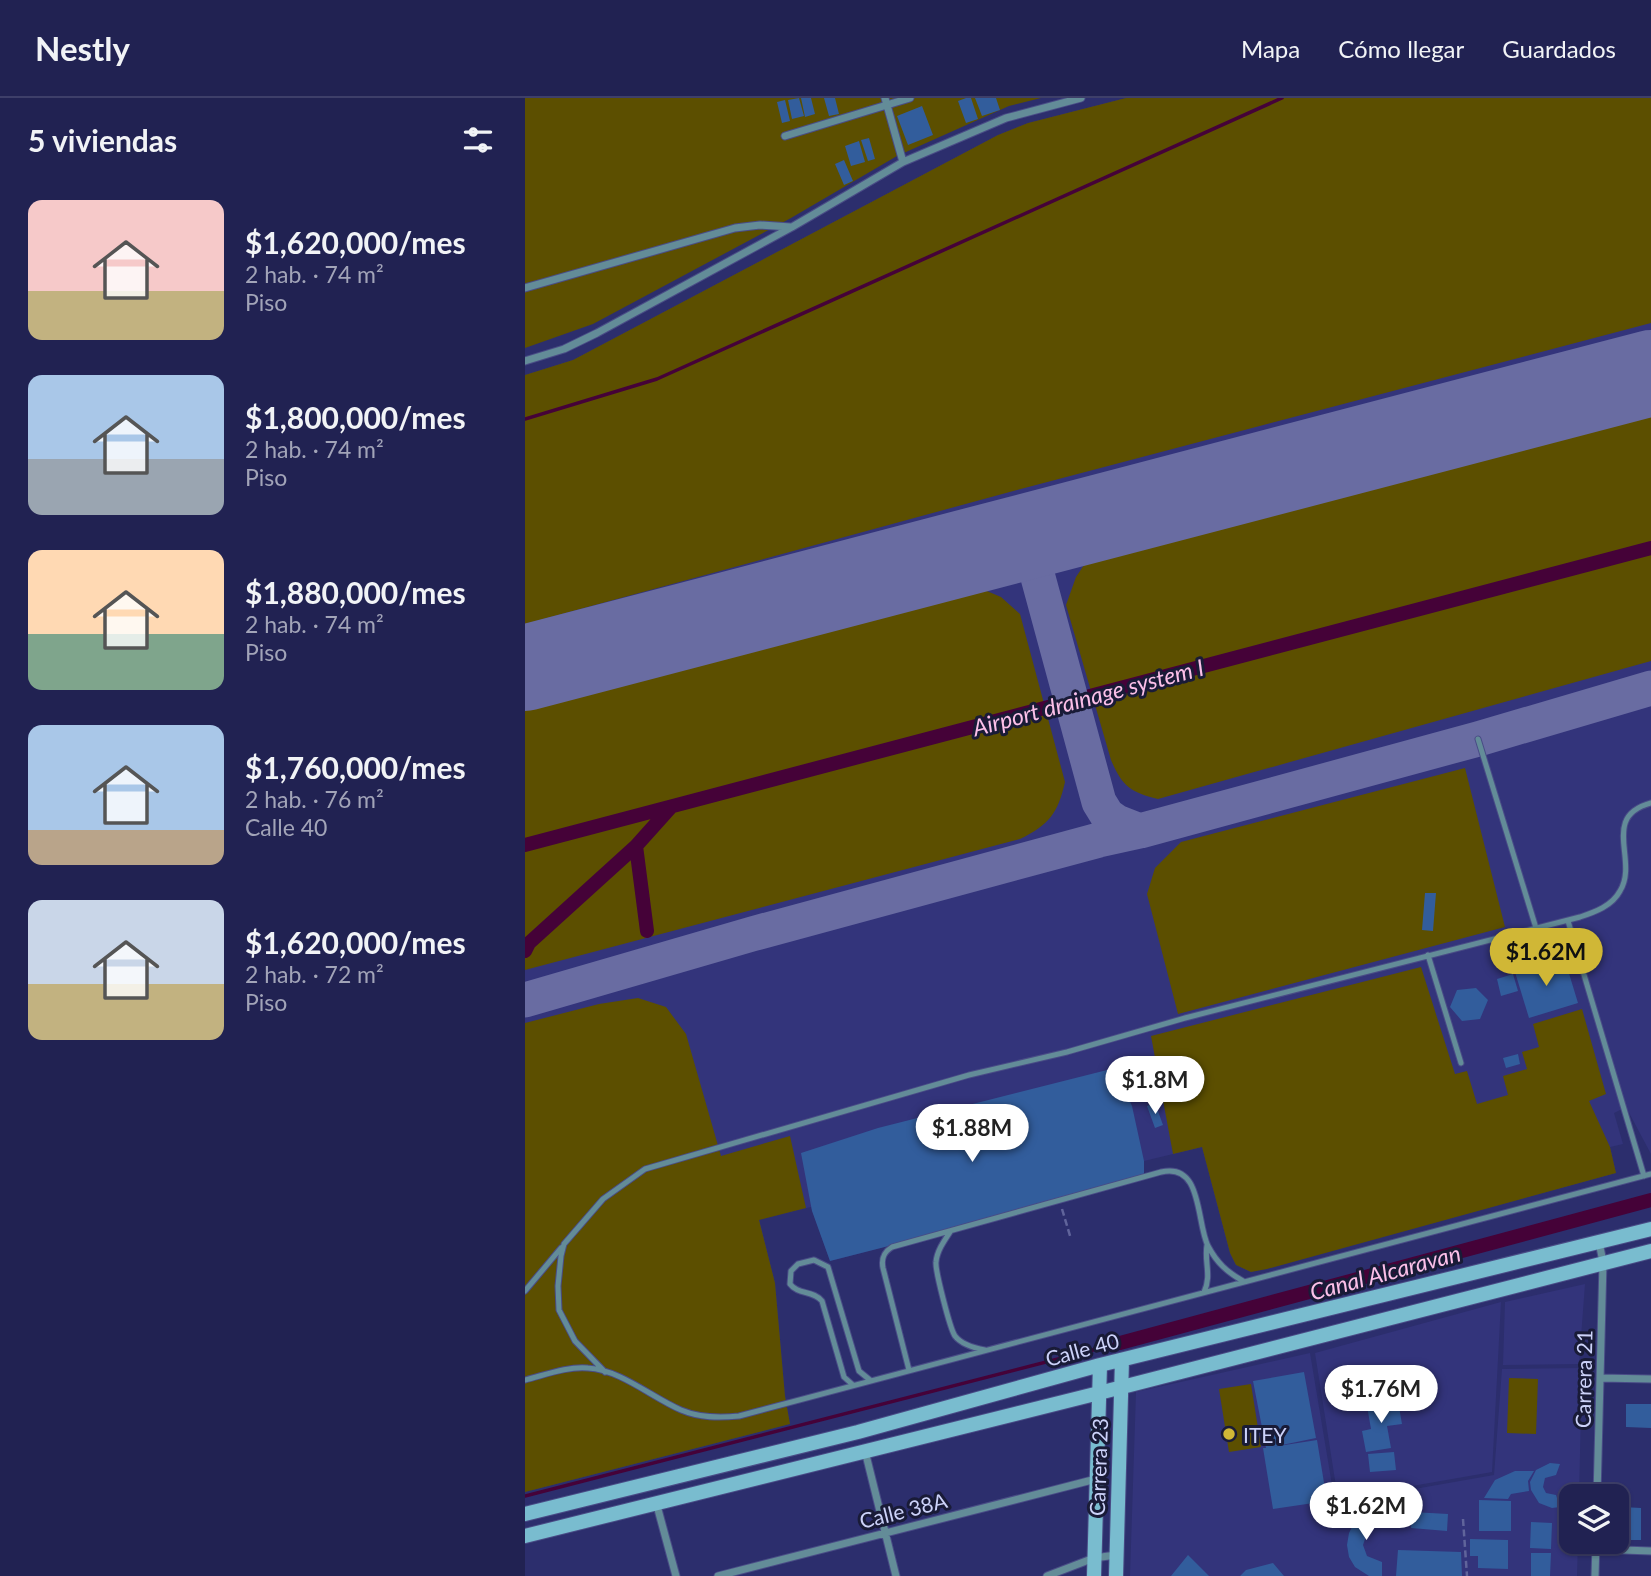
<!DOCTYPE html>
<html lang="es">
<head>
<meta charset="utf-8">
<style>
	:root { --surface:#212252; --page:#2d2f5c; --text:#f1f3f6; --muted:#a2a4b8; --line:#3e3f69; --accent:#d0b736 }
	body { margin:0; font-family:Lato,sans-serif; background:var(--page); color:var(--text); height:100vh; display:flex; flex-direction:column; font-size:26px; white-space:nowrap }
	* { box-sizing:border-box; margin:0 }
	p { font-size:23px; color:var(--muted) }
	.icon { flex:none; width:38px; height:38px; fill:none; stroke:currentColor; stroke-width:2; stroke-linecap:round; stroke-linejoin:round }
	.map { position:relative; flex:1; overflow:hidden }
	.panel { display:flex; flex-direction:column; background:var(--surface); width:525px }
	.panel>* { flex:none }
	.controls { position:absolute; left:1034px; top:1386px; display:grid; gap:14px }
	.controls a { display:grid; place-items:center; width:70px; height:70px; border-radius:14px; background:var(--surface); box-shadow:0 2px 5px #0004,0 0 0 2px var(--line); font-size:35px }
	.price { position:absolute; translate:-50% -60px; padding:0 16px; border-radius:24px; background:#fff; color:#222; font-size:23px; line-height:46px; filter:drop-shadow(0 2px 4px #0008) }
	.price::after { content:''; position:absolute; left:50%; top:42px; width:21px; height:16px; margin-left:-10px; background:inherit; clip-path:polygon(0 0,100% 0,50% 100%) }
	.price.selected { background:var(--accent); color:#111 }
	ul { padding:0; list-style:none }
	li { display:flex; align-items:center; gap:21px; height:175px; padding:0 28px }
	li span { display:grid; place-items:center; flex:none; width:196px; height:140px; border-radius:14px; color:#555 }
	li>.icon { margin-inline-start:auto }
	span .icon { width:84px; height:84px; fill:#fffc; stroke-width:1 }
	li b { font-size:30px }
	h2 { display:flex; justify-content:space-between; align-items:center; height:84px; padding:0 28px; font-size:30px }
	header { display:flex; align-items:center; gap:42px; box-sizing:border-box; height:98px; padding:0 35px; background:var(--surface); border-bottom:2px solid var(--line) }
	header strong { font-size:33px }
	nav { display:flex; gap:38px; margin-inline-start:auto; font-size:24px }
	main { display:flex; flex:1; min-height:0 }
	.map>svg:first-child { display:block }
	.built { fill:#33347b }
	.green { fill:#5c4f00 }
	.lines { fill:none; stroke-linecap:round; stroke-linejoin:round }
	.stream { stroke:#450238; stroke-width:3.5 }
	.canal { stroke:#450238; stroke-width:14 }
	.taxiway { stroke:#696ca2; stroke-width:35 }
	.runway { stroke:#696ca2; stroke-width:86 }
	.building { fill:#325d9c }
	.lane-casing { stroke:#494c86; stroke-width:7 }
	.street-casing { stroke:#494c86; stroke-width:9 }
	.secondary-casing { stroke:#494c86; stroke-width:16 }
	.path { stroke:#60649b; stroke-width:2.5; stroke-dasharray:7 3.5; stroke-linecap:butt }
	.lane { stroke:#638c98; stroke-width:5 }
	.street { stroke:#638c98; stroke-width:7 }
	.secondary { stroke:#79bccf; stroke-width:14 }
	.poi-dot { fill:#d0b736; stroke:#191b37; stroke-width:2.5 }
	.labels { text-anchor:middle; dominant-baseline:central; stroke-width:6; stroke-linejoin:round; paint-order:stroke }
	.street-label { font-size:21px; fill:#ccd2f9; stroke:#191b37 }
	.poi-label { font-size:21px; fill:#ccd2f9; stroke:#191b37; text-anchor:start }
	.water-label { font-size:23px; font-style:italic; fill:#fcc0e9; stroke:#191b37 }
</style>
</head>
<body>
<header>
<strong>Nestly</strong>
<nav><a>Mapa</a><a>Cómo llegar</a><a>Guardados</a></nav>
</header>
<main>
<section class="panel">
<h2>5 viviendas<svg class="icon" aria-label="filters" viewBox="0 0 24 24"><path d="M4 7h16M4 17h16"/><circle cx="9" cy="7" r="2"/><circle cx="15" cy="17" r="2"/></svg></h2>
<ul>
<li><span style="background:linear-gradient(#f6c9c9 65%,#c2b280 0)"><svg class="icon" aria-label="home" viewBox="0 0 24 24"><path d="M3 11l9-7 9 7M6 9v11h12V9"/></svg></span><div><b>$1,620,000/mes</b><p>2 hab. · 74 m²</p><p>Piso</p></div></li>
<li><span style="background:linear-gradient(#a9c7e8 60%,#9aa5b1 0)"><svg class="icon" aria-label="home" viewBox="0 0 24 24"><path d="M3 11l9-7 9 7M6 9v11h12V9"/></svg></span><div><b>$1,800,000/mes</b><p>2 hab. · 74 m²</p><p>Piso</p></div></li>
<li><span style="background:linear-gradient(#ffd9b3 60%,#7fa58c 0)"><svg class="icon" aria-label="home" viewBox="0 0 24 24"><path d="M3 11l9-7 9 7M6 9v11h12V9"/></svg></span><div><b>$1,880,000/mes</b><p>2 hab. · 74 m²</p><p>Piso</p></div></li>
<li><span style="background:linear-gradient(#a9c7e8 75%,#b9a48a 0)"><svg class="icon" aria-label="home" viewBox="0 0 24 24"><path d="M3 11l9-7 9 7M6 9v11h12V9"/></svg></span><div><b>$1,760,000/mes</b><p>2 hab. · 76 m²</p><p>Calle 40</p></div></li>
<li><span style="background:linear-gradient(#c9d6e8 60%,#c2b280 0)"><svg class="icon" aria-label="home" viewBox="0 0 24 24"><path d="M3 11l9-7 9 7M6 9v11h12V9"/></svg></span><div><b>$1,620,000/mes</b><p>2 hab. · 72 m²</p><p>Piso</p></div></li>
</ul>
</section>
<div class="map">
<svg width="1126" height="1478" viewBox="0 0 1126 1478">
	<rect width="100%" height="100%" fill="#2c2e6d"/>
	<path class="built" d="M 601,0 L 1126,0 L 1126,1056 L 1101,1009 L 1089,1015 L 1098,1046 L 1085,1049 L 1091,1075 L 726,1174 L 711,1167 L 705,1155 L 677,1049 L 619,1063 L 619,1077 L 434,1130 L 305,1163 L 286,1109 L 234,1121 L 250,1185 L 260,1298 L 265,1326 L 0,1394 L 0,277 L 48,262 L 473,37 L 503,25 Z
		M 1060,1186 L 1054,1266 L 978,1267 L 980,1204 Z
		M 976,1204 L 967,1374 L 813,1401 L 790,1255 Z
		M 785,1255 L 810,1405 L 969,1377 L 977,1271 L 1057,1270 L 1054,1398 L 1046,1398 L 1046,1444 L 1053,1444 L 1052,1478 L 605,1478 L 611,1294 Z"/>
	<path class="green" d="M 0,0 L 516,0 L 484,8 L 372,58 L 266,120 L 68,226 L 0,250 Z
		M 601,0 L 1126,0 L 1126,225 L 492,392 L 0,526 L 0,277 L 48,262 L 473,37 L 503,25 Z
		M 1126,306 L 1126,563 L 633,701 C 605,694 597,688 586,662 L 541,507 L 551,479 L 561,464 L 580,449 L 979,347 Z
		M 450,488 L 476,499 L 495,516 L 540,684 C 533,715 524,727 495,741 L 0,872 L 0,611 L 62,596 L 423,494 Z
		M 940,670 L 980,829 L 653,916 L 622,796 L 630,770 L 656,744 Z
		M 896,869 L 930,976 L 942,973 L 952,1006 L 983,997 L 978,978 L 1002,971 L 997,954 L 1014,949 L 1008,926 L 1057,911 L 1081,996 L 1064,1003 L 1085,1049 L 1091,1075 L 742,1171 L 726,1174 L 711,1167 L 705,1155 L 677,1049 L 648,1056 L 626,938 Z
		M 113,900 L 141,909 L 161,936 L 196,1058 L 265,1038 L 281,1110 L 234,1122 L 250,1185 L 260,1298 L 265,1326 L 0,1394 L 0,925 L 74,906 Z
		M 984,1280 L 1013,1281 L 1011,1336 L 982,1335 Z
		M 726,1286 L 736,1349 L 704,1354 L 694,1291 Z"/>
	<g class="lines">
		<path class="stream" d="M 0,321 L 132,281 L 757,0
			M 0,1398 L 595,1245"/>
		<path class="canal" d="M 0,747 L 1126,450
			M 122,833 L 111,748 L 146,709
			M 0,853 L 4,845 L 111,748
			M 595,1245 L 1126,1102"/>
		<path class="taxiway" d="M 535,428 C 521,441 512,453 511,472 L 574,704 L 582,717 L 592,724 L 615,733
			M 469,446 C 489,449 499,456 511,472
			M 0,902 L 227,836 L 574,742 L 615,733 L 953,641 L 1126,590"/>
		<path class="runway" d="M 0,570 L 1126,275"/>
	</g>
	<path class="building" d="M 274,0 L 279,18 L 267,21 L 263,2 Z
		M 276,0 L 286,0 L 290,16 L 280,19 Z
		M 299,0 L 310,0 L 314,16 L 304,18 Z
		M 441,0 L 446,0 L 453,21 L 441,25 L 433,3 Z
		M 450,0 L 471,0 L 475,12 L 457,18 Z
		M 260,2 L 265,23 L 257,25 L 252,4 Z
		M 397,8 L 408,37 L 383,47 L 372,18 Z
		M 344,40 L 350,61 L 343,63 L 336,42 Z
		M 334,43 L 340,64 L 326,68 L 320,48 Z
		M 319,62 L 328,83 L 319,87 L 310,66 Z
		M 900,795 L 911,795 L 908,833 L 897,832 Z
		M 1039,859 L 1053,905 L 1004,920 L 990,874 Z
		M 988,876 L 993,893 L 976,898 L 972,881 Z
		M 951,890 L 963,902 L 955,921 L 937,923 L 925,909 L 932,892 Z
		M 993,956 L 995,966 L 981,970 L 978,960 Z
		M 590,970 L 607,1008 L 619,1063 L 619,1077 L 434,1130 L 305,1163 L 287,1113 L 276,1055 L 353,1030 Z
		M 630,1005 L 638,1027 L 630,1030 L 622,1008 Z
		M 779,1274 L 791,1340 L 747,1349 L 792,1342 L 802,1403 L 748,1411 L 738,1350 L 741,1350 L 728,1283 Z
		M 873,1303 L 877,1326 L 862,1328 L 866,1350 L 841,1354 L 837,1333 L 846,1331 L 842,1308 Z
		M 1101,1306 L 1126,1306 L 1126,1330 L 1101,1329 Z
		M 869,1354 L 871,1372 L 845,1374 L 843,1356 Z
		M 1025,1365 L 1035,1366 L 1031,1377 L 1020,1380 L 1018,1389 L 1021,1395 L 1031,1397 L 1035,1409 L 1027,1410 L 1014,1405 L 1006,1392 L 1005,1384 L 1011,1372 Z
		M 990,1373 L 1009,1373 L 1003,1383 L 1004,1393 L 986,1396 L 983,1401 L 959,1400 L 970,1382 Z
		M 954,1402 L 986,1403 L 986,1433 L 954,1433 Z
		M 1098,1409 L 1116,1410 L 1116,1442 L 1097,1442 Z
		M 852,1412 L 864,1413 L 860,1429 L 848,1430 L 842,1435 L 838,1447 L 842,1458 L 857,1464 L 857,1478 L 844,1478 L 830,1469 L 824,1459 L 822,1447 L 824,1435 L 829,1425 L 840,1416 Z
		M 887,1414 L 923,1416 L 922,1433 L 886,1430 Z
		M 1006,1424 L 1027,1425 L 1026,1451 L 1005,1450 Z
		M 945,1441 L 983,1442 L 983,1471 L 953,1470 L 953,1458 L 945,1458 Z
		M 873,1452 L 936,1454 L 937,1478 L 871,1478 Z
		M 1006,1455 L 1026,1455 L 1025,1478 L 1006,1478 Z
		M 663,1457 L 684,1478 L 646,1478 Z
		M 748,1465 L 759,1478 L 715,1478 L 721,1472 Z"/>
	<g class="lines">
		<g class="lane-casing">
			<path id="lane" d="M 953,641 L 1011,830
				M 1043,823 L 1119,1078
				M 903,857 L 936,965
				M 425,1134 C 419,1143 412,1153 411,1164 C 410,1172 425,1231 430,1238 C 437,1247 449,1250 460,1252
				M 0,1193 L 36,1150
				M 679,1194 C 687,1178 679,1163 682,1147
				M 384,1272 L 358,1170 C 356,1160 359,1154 367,1149 L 636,1074 C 678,1064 671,1124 683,1148 C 692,1165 702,1174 718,1183
				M 80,1274 L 50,1243 L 34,1212 L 33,1188 L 36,1158 L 39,1146 L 78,1101 L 120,1071 L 444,977 L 542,954 L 660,920 L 1055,819 C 1070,814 1087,808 1095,793 C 1114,762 1075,719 1126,705
				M 0,1282 C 20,1277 43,1268 63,1270 C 96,1272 126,1299 156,1312 C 175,1320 194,1320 214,1318 L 1126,1076
				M 328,1287 L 319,1279 L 297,1203 C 288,1192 273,1197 265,1186 L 266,1173 L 273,1166 L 289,1162 L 303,1169 L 334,1273 L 345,1282"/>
		</g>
		<g class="street-casing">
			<path id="street" d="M 360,0 L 378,64
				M 260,38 L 385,0
				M 0,190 L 210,130 L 235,127 L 266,129
				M 0,263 L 39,251 L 72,235 L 267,129 L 378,64 L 481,20 L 556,0
				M 1075,1280 L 1126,1281
				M 340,1353 L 371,1478
				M 1072,1398 L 1078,1164 L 1074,1144
				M 131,1404 L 151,1478
				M 1071,1451 L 1126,1453
				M 193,1478 L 571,1381
				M 522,1478 L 569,1460 L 591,1457
				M 1070,1478 L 1071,1444"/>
		</g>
		<g class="secondary-casing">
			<path id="secondary" d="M 0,1416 L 333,1334 L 575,1267 L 1126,1131
				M 0,1438 L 574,1295 L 1126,1153
				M 569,1478 L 575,1267
				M 591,1478 L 597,1262"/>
		</g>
		<path class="path" d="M 537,1111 L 546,1141
			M 938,1421 L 942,1478"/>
		<use href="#lane" class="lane"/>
		<use href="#street" class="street"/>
		<use href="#secondary" class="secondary"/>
	</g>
	<circle class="poi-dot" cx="704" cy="1336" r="7"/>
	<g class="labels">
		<g class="street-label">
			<text transform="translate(557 1251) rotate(-15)">Calle 40</text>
			<text transform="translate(1058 1281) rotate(-89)">Carrera 21</text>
			<text transform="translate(573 1369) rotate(-88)">Carrera 23</text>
			<text transform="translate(378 1412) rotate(-14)">Calle 38A</text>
		</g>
		<g class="poi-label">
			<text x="718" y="1336">ITEY</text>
		</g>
		<g class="water-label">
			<text transform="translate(563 599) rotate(-15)">Airport drainage system I</text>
			<text transform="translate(860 1174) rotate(-15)">Canal Alcaravan</text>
		</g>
	</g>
</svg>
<div class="controls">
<a><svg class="icon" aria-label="layers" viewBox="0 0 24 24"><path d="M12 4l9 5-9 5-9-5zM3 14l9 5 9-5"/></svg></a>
</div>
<b class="price selected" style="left:1021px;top:890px">$1.62M</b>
<b class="price" style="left:630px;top:1018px">$1.8M</b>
<b class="price" style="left:447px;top:1066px">$1.88M</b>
<b class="price" style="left:856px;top:1327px">$1.76M</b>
<b class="price" style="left:841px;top:1444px">$1.62M</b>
</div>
</main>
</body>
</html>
